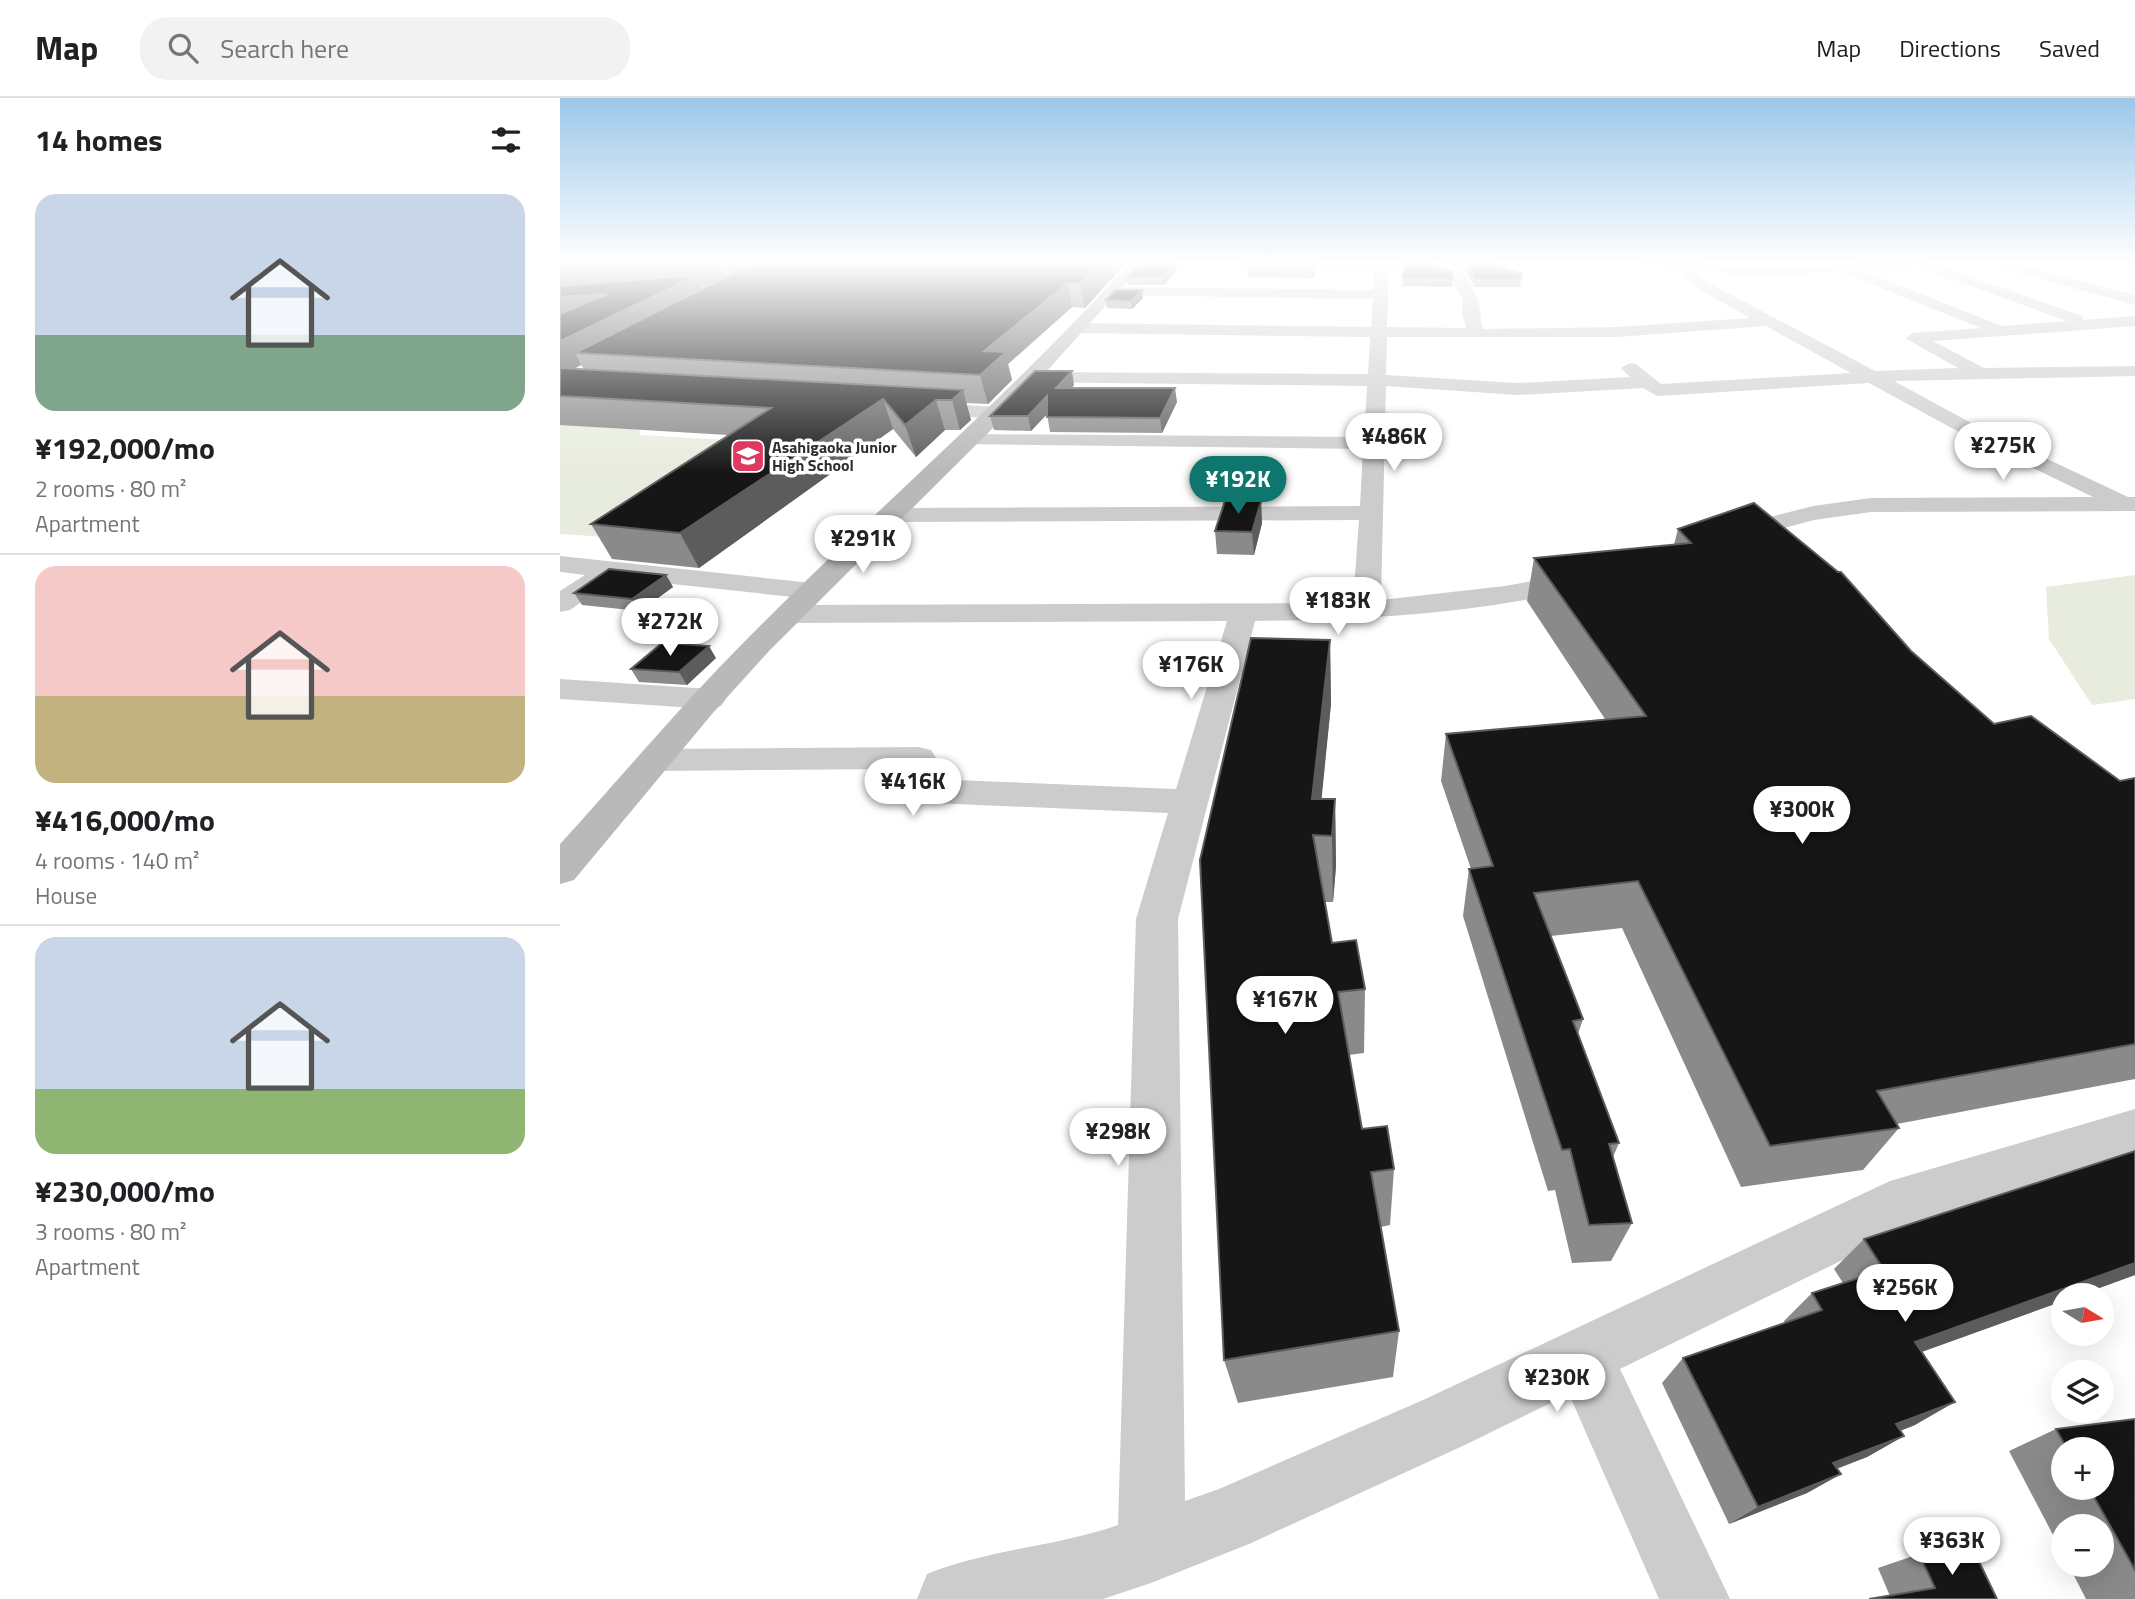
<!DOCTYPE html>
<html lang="en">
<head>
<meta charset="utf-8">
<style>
	:root { --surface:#fff; --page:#f2f2f2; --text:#202124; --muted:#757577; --line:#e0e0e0; --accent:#0f766e }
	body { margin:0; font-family:"Titillium Web",sans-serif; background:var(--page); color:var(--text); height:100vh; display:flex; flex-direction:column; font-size:26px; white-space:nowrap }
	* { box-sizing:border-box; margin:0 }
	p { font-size:23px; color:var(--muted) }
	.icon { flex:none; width:38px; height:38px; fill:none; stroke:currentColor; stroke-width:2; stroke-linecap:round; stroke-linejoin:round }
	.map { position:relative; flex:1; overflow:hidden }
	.details { display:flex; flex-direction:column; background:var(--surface); width:560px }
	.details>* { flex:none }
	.needle { width:46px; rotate:101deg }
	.buttons { position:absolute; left:1491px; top:1185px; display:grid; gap:14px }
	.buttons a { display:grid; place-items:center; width:63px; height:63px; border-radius:50%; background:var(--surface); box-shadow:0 7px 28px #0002; font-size:35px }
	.price { position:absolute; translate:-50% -60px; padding:0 16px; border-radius:24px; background:#fff; color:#222; font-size:23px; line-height:46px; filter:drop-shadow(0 2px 4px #0008) }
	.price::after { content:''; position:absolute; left:50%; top:42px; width:21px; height:16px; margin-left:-10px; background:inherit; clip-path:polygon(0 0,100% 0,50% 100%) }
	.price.active { background:var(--accent); color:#fff }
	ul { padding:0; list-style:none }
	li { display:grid; align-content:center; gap:14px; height:371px; padding:0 35px }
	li+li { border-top:2px solid var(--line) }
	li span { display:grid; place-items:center; height:217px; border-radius:21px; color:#555 }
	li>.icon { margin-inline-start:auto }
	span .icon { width:126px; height:126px; fill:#fffc; stroke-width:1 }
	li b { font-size:30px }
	h2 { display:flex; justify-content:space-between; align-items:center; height:84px; padding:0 35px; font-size:30px }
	header { display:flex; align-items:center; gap:42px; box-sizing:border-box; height:98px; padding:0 35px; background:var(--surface); border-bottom:2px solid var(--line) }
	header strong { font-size:33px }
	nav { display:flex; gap:38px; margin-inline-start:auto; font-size:24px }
	.search { width:490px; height:63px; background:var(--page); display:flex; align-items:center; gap:18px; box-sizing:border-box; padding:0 24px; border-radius:28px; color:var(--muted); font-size:26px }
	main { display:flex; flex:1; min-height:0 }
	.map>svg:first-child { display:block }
	.green { fill:#e8ecde }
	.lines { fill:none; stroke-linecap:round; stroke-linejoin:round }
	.street { fill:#ccc; fill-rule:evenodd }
	.secondary { fill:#b9b9b9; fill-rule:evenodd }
	.wall { fill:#8a8a8a; fill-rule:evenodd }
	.shaded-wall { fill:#5c5c5c }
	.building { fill:#161616; stroke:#5c5c5c; stroke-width:2 }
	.labels { text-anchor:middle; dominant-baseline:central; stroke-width:7; stroke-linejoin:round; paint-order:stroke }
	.far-poi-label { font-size:16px; font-weight:bold; fill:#2f2f2f; stroke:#fff; text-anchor:start }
</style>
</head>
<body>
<header>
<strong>Map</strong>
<div class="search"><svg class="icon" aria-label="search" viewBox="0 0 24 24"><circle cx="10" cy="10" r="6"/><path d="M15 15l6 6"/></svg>Search here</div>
<nav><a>Map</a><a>Directions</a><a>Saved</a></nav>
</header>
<main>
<section class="details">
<h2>14 homes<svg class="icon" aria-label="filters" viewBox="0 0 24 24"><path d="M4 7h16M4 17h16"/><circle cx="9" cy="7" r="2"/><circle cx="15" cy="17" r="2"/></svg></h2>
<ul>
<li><span style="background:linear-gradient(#c9d6e8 65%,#7fa58c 0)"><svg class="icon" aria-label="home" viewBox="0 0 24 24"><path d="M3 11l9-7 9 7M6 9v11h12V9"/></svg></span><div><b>¥192,000/mo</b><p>2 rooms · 80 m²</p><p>Apartment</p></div></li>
<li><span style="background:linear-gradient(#f6c9c9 60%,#c2b280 0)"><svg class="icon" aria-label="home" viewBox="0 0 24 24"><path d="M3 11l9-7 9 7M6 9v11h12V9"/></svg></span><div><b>¥416,000/mo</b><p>4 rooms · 140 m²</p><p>House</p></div></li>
<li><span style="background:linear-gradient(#c9d6e8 70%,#8fb573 0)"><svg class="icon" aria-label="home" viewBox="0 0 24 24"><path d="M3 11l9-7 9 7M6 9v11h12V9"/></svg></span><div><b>¥230,000/mo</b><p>3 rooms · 80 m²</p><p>Apartment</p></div></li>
</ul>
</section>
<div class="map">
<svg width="1575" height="1501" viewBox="0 0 1575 1501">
	<rect width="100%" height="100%" fill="#fff"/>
	<path class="green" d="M 0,321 L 79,325 L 80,337 L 200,344 L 63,440 L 0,436 Z
		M 1575,477 L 1575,601 L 1532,607 L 1489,541 L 1486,489 Z"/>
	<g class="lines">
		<path class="street" d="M 570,164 L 853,164 L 853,170 L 829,171 L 827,229 L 906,230 L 902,215 L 903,201 L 895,189 L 893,179 L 855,167 L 853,164 L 872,164 L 904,174 C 906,179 917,198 918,201 C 920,207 920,220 923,231 L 1057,229 L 1190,220 L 1137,190 L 1114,167 L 1124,164 L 1147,184 L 1315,273 L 1398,270 L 1345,240 L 1353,235 L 1421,230 L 1278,173 L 1278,167 L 1288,167 L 1442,228 L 1507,223 L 1352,167 L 1350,164 L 1369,164 L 1522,218 L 1523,222 L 1575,218 L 1575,228 L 1373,243 L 1424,270 L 1575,268 L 1575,278 L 1334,283 L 1413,326 L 1568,399 L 1575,399 L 1575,413 L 1311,414 L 1254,422 L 1165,446 L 1156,443 L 1152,438 L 1156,433 L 1253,408 L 1311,400 L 1533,399 L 1399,334 L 1309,285 L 1097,298 L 1083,290 L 958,297 L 826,288 L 821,502 L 945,488 L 1021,474 L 1031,476 L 1035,482 L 1031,488 C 922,515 807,522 695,523 L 618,821 L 625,1403 L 659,1391 L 863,1302 L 1330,1083 L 1575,1011 L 1575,1057 L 1358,1125 L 1060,1271 L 1170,1501 L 1099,1501 L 1009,1296 L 907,1346 L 689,1446 L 591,1485 L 543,1501 L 357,1501 L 367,1476 C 428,1451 496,1449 558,1427 L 576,821 L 608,715 L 349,704 L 336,700 L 331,692 L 338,671 L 95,673 L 83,670 L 78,662 L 83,654 L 95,651 L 359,649 L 371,652 L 376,660 L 370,681 L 616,691 L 667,523 L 228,525 L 218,522 L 214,516 L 218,510 L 228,507 L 793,505 L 799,422 L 331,424 L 322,422 L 319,417 L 322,412 L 331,410 L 800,408 L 803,351 L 401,346 L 397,342 L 401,338 L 408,336 L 804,339 L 807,288 L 464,284 L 462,280 L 471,274 L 808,276 L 810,239 L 517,235 L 509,230 L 517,225 L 811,229 L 813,201 L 552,197 L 545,193 L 552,189 L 813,192 L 815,171 L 577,168 ZM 1206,228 L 1291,275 L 1101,286 L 1076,266 L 1070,265 L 1061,270 L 1070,279 L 958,285 L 826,277 L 827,239 L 1057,239 Z
			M 1428,164 L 1449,164 L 1575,197 L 1575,207 L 1430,167 Z
			M 357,304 L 436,309 L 443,311 L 446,315 L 443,319 L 436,321 L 350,314 L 347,310 L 350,306 Z
			M 0,458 L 252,485 L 262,487 L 266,493 L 262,499 L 252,501 L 56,480 L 10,512 L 0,514 L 0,493 L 25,477 L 0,474 Z
			M 0,581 L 150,591 L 161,594 L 166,601 L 161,608 L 150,611 L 0,601 Z"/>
		<path class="secondary" d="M 571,164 L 585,164 L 459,304 L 210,552 L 152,616 L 14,782 L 0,786 L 0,746 C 63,677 123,605 189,539 C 315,412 451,296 571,164 Z
			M 1082,164 C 1122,161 1161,168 1200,170 C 1258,172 1316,160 1373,164 L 1366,168 L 1202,178 L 1089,168 Z"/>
	</g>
	<path class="wall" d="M 0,164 L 567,164 L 525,210 L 512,209 L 448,266 L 452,282 L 428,306 L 406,305 L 411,322 L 400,332 L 385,332 L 356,359 L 333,331 L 139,470 L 52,461 L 31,426 L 168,337 L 0,327 ZM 152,187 L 144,191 L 142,188 ZM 21,267 L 24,271 L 14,271 Z
		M 689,164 L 756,164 L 756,173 L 754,180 L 688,179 L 687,167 Z
		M 880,164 L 926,164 L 962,176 L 960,189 L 915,189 L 905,172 Z
		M 844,166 L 893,181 L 892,189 L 842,188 Z
		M 617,171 L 604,187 L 568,187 L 567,179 Z
		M 582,192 L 583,200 L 572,211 L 547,210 L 546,202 Z
		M 514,287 L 512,290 L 617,304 L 602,335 L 490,334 L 487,316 L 471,333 L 434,332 L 430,318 Z
		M 701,403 L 702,425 L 694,457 L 657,456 L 655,433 Z
		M 1118,431 L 1351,553 L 1434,626 L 1560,683 L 1575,680 L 1575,981 L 1337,1026 L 1339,1030 L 1303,1072 L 1181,1089 L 1062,830 L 991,838 L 1023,921 L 1018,936 L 1059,1045 L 1053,1059 L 1072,1125 L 1051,1163 L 1012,1165 L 995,1092 L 988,1093 L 903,818 L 909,771 L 911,771 L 881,683 L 886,636 L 1045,621 L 967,503 L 974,460 L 1114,447 Z
		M 106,477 L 113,489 L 80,513 L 22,507 L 14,495 Z
		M 770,542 L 771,606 L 761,701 L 775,701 L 776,768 L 773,804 L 764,804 L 772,845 L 805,891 L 804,955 L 789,957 L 802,1031 L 834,1071 L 830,1127 L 821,1129 L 839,1233 L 833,1279 L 678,1305 L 664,1262 Z
		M 156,560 L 127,587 L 79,584 L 71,571 Z
		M 1304,1141 L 1575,1177 L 1520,1197 L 1503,1197 L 1503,1203 L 1362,1254 L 1355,1327 L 1340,1333 L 1344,1338 L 1307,1359 L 1277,1371 L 1281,1376 L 1247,1395 L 1169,1426 L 1102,1285 L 1123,1260 L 1225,1225 L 1224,1223 L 1252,1195 L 1283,1185 L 1274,1171 Z
		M 1575,1321 L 1575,1501 L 1526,1501 L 1508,1466 L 1542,1466 L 1542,1428 L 1503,1428 L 1503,1456 L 1449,1353 L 1496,1331 ZM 1503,1351 L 1542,1351 L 1542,1390 L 1503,1390 Z
		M 1359,1456 L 1437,1501 L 1330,1498 L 1318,1470 Z"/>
	<path class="shaded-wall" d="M 139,164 L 160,164 L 169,185 L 142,188 L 148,201 L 15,255 L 21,267 L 0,278 L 0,199 L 109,190 L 0,199 L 0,174 Z
		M 165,164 L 197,164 L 175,187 Z
		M 542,164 L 567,164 L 525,210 L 520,185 Z
		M 616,164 L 617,171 L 604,187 L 603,179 Z
		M 755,164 L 756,173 L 754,180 L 754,168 Z
		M 508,185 L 512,209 L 448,266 L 452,282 L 428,306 L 420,277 L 424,253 Z
		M 582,192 L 583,200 L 572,211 L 571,203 Z
		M 512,273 L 514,287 L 499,304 L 496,290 Z
		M 615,290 L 617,304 L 602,335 L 600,320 Z
		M 403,292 L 411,322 L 400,332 L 392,302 Z
		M 487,298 L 490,313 L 471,333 L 468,318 Z
		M 323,301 L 333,331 L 139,470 L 120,435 Z
		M 376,302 L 385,332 L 356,359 L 345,327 Z
		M 701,403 L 702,425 L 694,457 L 692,434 Z
		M 106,477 L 113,489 L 80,513 L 72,501 Z
		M 770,542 L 771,606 L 758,737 L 752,701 Z
		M 149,548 L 156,560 L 127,587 L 119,574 Z
		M 775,701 L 776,768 L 773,804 L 772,738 Z
		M 1575,1165 L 1575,1177 L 1520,1197 L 1503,1197 L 1503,1203 L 1319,1269 L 1355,1244 Z
		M 1395,1304 L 1355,1327 L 1300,1348 L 1336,1326 Z
		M 1344,1338 L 1307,1359 L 1240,1384 L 1273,1365 Z
		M 1281,1376 L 1247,1395 L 1169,1426 L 1198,1409 Z"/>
	<path class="building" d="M 0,164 L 139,164 L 0,174 Z
		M 193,164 L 542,164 L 520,185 L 508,185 L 424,253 L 446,254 L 420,277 L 15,255 L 180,172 Z
		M 581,164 L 616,164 L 603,179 L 567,179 Z
		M 689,164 L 755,164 L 754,168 L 687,167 Z
		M 904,164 L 926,164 L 962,176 L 961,181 L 915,181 L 905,164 Z
		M 844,166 L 868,166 L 891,173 L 893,181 L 843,180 Z
		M 138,177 L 0,243 L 0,216 L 47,196 L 0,199 L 0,188 Z
		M 555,192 L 582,192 L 571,203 L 546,202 Z
		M 0,270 L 403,292 L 392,302 L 376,302 L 345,327 L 323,301 L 120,435 L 31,426 L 211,310 L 0,298 Z
		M 475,273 L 512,273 L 496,290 L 615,290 L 600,320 L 487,319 L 487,298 L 468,318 L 430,318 Z
		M 665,403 L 701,403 L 692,434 L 655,433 Z
		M 1194,405 L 1278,474 L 1281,474 L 1351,553 L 1434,626 L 1471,618 L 1560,683 L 1575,680 L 1575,946 L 1317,993 L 1339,1030 L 1210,1048 L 1078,783 L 974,795 L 1023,921 L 1013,923 L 1059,1045 L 1049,1046 L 1072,1125 L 1029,1127 L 1010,1051 L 1002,1052 L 909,771 L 933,768 L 886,636 L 1086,618 L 974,460 L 1131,445 L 1118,431 Z
		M 49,471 L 106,477 L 72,501 L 14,495 Z
		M 691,540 L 770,542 L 752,701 L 775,701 L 772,738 L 753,737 L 772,845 L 796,842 L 805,891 L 778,894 L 802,1031 L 827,1028 L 834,1071 L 811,1074 L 839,1233 L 664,1262 L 640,762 Z
		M 102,545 L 149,548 L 119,574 L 71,571 Z
		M 1575,1053 L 1575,1165 L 1355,1244 L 1395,1304 L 1336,1326 L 1344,1338 L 1273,1365 L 1281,1376 L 1198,1409 L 1123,1260 L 1262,1212 L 1252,1195 L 1324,1172 L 1304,1141 Z
		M 1575,1321 L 1575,1472 L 1529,1390 L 1542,1390 L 1542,1351 L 1507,1351 L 1496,1331 Z
		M 1411,1447 L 1437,1501 L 1309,1501 L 1375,1490 L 1359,1456 Z"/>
	<linearGradient id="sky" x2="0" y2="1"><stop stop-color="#9cc7e9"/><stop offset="0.44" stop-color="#fff"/><stop offset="1" stop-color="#fff" stop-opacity="0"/></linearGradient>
	<rect width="1575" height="374" fill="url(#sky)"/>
	<defs>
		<g id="school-square" transform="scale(1.75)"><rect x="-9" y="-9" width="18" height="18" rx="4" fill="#df3962" stroke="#fff"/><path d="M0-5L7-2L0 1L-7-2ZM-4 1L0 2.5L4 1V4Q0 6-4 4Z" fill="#fff"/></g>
	</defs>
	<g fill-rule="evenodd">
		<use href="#school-square" x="188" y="358"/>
	</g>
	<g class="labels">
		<g class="far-poi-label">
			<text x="212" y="349">Asahigaoka Junior<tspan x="212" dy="18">High School</tspan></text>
		</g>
	</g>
</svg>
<div class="buttons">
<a><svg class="needle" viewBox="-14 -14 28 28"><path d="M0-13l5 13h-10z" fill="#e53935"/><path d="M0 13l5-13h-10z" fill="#757577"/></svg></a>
<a><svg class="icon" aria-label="layers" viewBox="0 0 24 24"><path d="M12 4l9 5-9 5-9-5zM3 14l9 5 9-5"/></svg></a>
<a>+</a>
<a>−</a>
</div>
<b class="price" style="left:834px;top:375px">¥486K</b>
<b class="price" style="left:1443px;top:384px">¥275K</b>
<b class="price active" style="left:678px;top:418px">¥192K</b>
<b class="price" style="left:303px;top:477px">¥291K</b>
<b class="price" style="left:778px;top:539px">¥183K</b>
<b class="price" style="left:110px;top:560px">¥272K</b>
<b class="price" style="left:631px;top:603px">¥176K</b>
<b class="price" style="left:353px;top:720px">¥416K</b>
<b class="price" style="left:1242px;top:748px">¥300K</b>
<b class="price" style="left:725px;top:938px">¥167K</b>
<b class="price" style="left:558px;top:1070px">¥298K</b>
<b class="price" style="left:1345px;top:1226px">¥256K</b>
<b class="price" style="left:997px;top:1316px">¥230K</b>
<b class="price" style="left:1392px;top:1479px">¥363K</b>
</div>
</main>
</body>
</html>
